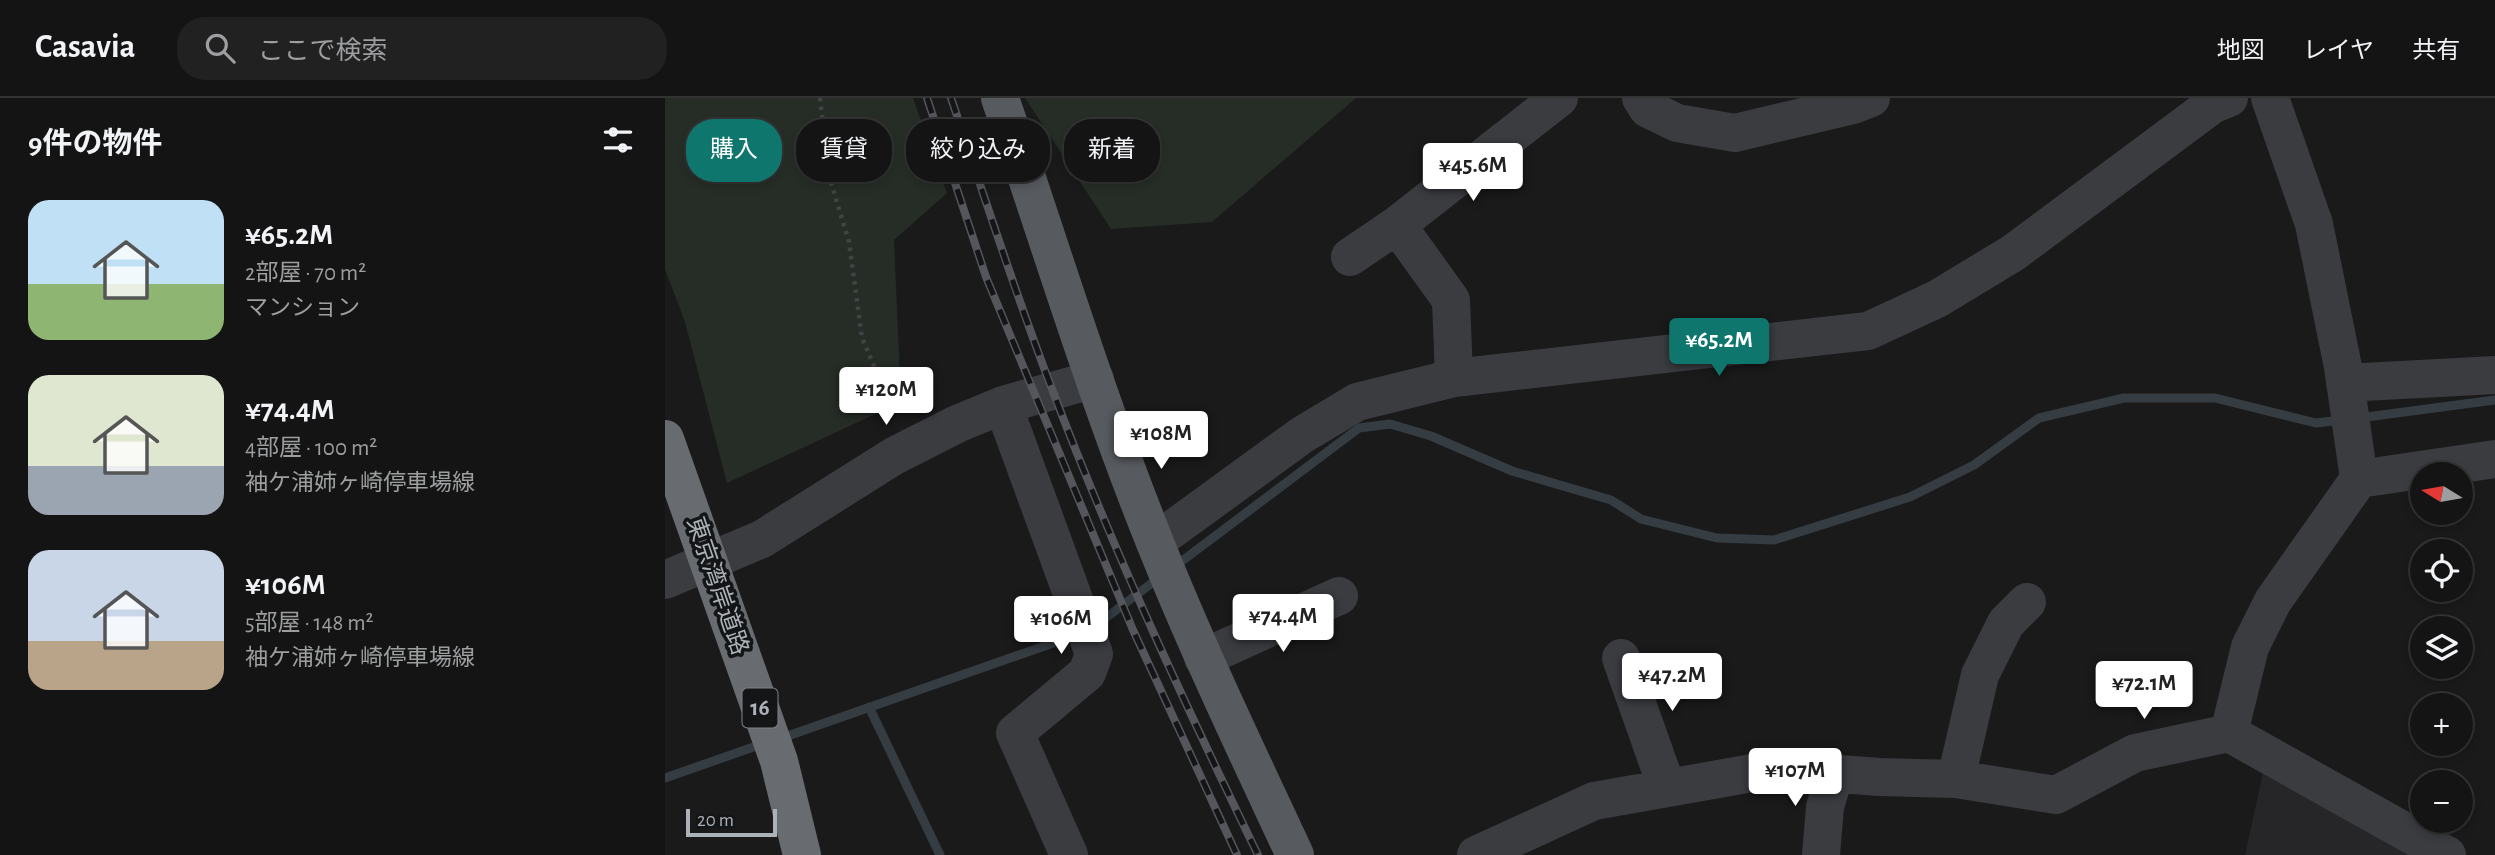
<!DOCTYPE html>
<html lang="ja">
<head>
<meta charset="utf-8">
<style>
	:root { --surface:#141414; --page:#212122; --text:#f1f3f6; --muted:#9d9ea0; --line:#333334; --accent:#0f766e }
	body { margin:0; font-family:"Alegreya Sans","Noto Sans JP",sans-serif; background:var(--page); color:var(--text); height:100vh; display:flex; flex-direction:column; font-size:26px; white-space:nowrap }
	* { box-sizing:border-box; margin:0 }
	p { font-size:23px; color:var(--muted) }
	.icon { flex:none; width:38px; height:38px; fill:none; stroke:currentColor; stroke-width:2; stroke-linecap:round; stroke-linejoin:round }
	.map { position:relative; flex:1; overflow:hidden }
	.side { display:flex; flex-direction:column; background:var(--surface); width:665px }
	.side>* { flex:none }
	.guide { position:absolute; left:21px; top:21px; width:665px; height:63px; display:flex; gap:14px }
	.needle { width:46px; rotate:281deg }
	.tools { position:absolute; left:1745px; top:364px; display:grid; gap:14px }
	.tools a { display:grid; place-items:center; width:63px; height:63px; border-radius:50%; background:var(--surface); box-shadow:0 4px 10px #0003,0 0 0 2px var(--line); font-size:35px }
	.scale { position:absolute; left:21px; bottom:18px; width:91px; box-sizing:border-box; padding-left:7px; border:4px solid #adb2b9; border-top:0; font-size:19px; line-height:24px; white-space:nowrap; color:#adb2b9; -webkit-text-stroke:5px #141516; paint-order:stroke }
	.price { position:absolute; translate:-50% -60px; padding:0 16px; border-radius:7px; background:#fff; color:#222; font-size:23px; line-height:46px; filter:drop-shadow(0 2px 4px #0008) }
	.price::after { content:''; position:absolute; left:50%; top:42px; width:21px; height:16px; margin-left:-10px; background:inherit; clip-path:polygon(0 0,100% 0,50% 100%) }
	.price.current { background:var(--accent); color:#fff }
	ul { padding:0; list-style:none }
	li { display:flex; align-items:center; gap:21px; height:175px; padding:0 28px }
	li span { display:grid; place-items:center; flex:none; width:196px; height:140px; border-radius:21px; color:#555 }
	li>.icon { margin-inline-start:auto }
	span .icon { width:84px; height:84px; fill:#fffc; stroke-width:1 }
	li b { font-size:30px }
	h2 { display:flex; justify-content:space-between; align-items:center; height:84px; padding:0 28px; font-size:30px }
	.pill { padding:0 24px; border-radius:28px; background:var(--surface); box-shadow:0 4px 10px #0003,0 0 0 2px var(--line); font-size:24px; line-height:63px }
	.pill.current { background:var(--accent); color:#fff }
	header { display:flex; align-items:center; gap:42px; box-sizing:border-box; height:98px; padding:0 35px; background:var(--surface); border-bottom:2px solid var(--line) }
	header strong { font-size:33px }
	nav { display:flex; gap:38px; margin-inline-start:auto; font-size:24px }
	.search { width:490px; height:63px; background:var(--page); display:flex; align-items:center; gap:18px; box-sizing:border-box; padding:0 24px; border-radius:28px; color:var(--muted); font-size:26px }
	main { display:flex; flex:1; min-height:0 }
	.map>svg:first-child { display:block }
	.built { fill:#262628 }
	.green { fill:#262d26 }
	.lines { fill:none; stroke-linecap:round; stroke-linejoin:round }
	.stream { stroke:#353d43; stroke-width:9 }
	.path { stroke:#414347; stroke-width:4.5; stroke-dasharray:3.5 5; stroke-linecap:butt }
	.minor { stroke:#3b3c40; stroke-width:38 }
	.major { stroke:#575a5f; stroke-width:38 }
	.highway { stroke:#686b70; stroke-width:38 }
	.rail-casing { stroke:#54565b; stroke-width:8 }
	.rail { stroke:#141516; stroke-width:5; stroke-dasharray:16; stroke-linecap:butt }
	.labels { text-anchor:middle; dominant-baseline:central; stroke-width:7; stroke-linejoin:round; paint-order:stroke }
	.shield { fill:#141516; stroke:#7f8388; stroke-width:2 }
	.shield-label { font-size:23px; font-weight:bold; fill:#adb2b9 }
	.street-label { font-size:24px; fill:#adb2b9; stroke:#141516 }
</style>
</head>
<body>
<header>
<strong>Casavia</strong>
<div class="search"><svg class="icon" aria-label="search" viewBox="0 0 24 24"><circle cx="10" cy="10" r="6"/><path d="M15 15l6 6"/></svg>ここで検索</div>
<nav><a>地図</a><a>レイヤ</a><a>共有</a></nav>
</header>
<main>
<section class="side">
<h2>9件の物件<svg class="icon" aria-label="filters" viewBox="0 0 24 24"><path d="M4 7h16M4 17h16"/><circle cx="9" cy="7" r="2"/><circle cx="15" cy="17" r="2"/></svg></h2>
<ul>
<li><span style="background:linear-gradient(#bfe0f5 60%,#8fb573 0)"><svg class="icon" aria-label="home" viewBox="0 0 24 24"><path d="M3 11l9-7 9 7M6 9v11h12V9"/></svg></span><div><b>¥65.2M</b><p>2部屋 · 70 m²</p><p>マンション</p></div></li>
<li><span style="background:linear-gradient(#dfe7d0 65%,#9aa5b1 0)"><svg class="icon" aria-label="home" viewBox="0 0 24 24"><path d="M3 11l9-7 9 7M6 9v11h12V9"/></svg></span><div><b>¥74.4M</b><p>4部屋 · 100 m²</p><p>袖ケ浦姉ヶ崎停車場線</p></div></li>
<li><span style="background:linear-gradient(#c9d6e8 65%,#b9a48a 0)"><svg class="icon" aria-label="home" viewBox="0 0 24 24"><path d="M3 11l9-7 9 7M6 9v11h12V9"/></svg></span><div><b>¥106M</b><p>5部屋 · 148 m²</p><p>袖ケ浦姉ヶ崎停車場線</p></div></li>
</ul>
</section>
<div class="map">
<svg width="1830" height="757" viewBox="0 0 1830 757">
	<rect width="100%" height="100%" fill="#1a1a1b"/>
	<path class="built" d="M 1598,675 L 1745,757 L 1580,757 Z"/>
	<path class="green" d="M 0,0 L 248,0 L 282,95 L 229,142 L 236,304 L 62,385 L 20,224 L 0,171 Z
		M 360,0 L 691,0 L 547,124 L 446,131 Z"/>
	<g class="lines">
		<path class="stream" d="M 1694,320 L 1830,302
			M 509,469 L 694,330 L 725,326 L 766,338 L 847,373 L 946,402 L 976,421 L 1052,440 L 1109,442 L 1245,399 L 1309,367 L 1374,320 L 1459,300 L 1550,300 L 1651,325 L 1676,322
			M 430,528 L 495,479
			M 204,609 L 275,757
			M 114,641 L 411,537
			M 0,680 L 97,646"/>
		<path class="path" d="M 155,0 L 164,78 L 184,144 L 197,240 L 212,275 L 240,312 L 244,313"/>
		<path class="minor" d="M 976,0 L 983,11 L 1012,25 L 1070,35 L 1188,7 L 1206,0
			M 732,127 L 786,202 L 789,280
			M 685,159 L 732,127 L 894,0
			M 1680,285 L 1830,277
			M 338,307 L 429,556 L 422,575 L 350,635 L 404,757
			M 1694,381 L 1830,361
			M 490,444 L 637,337 L 692,304 L 789,280 L 1203,233 L 1272,201 L 1348,155 L 1547,7 L 1564,0
			M 0,482 L 97,441 L 229,358 L 292,326 L 338,307 L 430,281
			M 538,560 L 674,498
			M 956,560 L 1002,690
			M 1564,635 L 1782,757
			M 1291,681 L 1315,577 L 1341,525 L 1362,504
			M 811,757 L 929,703 L 1110,671 L 1214,679 L 1291,681 L 1391,697 L 1470,655 L 1564,635 L 1585,549 L 1608,503 L 1694,381 L 1678,269 L 1649,126 L 1605,0
			M 1156,757 L 1160,709 L 1170,675"/>
		<path class="major" d="M 335,0 C 386,149 432,301 491,447 C 533,552 582,654 630,757"/>
		<path class="highway" d="M 0,341 L 114,663 L 137,757"/>
		<g class="rail-casing">
			<path id="rail" d="M 262,0 L 321,179 L 468,532 L 572,757
				M 286,0 C 319,97 350,195 387,291 C 447,450 519,604 593,757"/>
		</g>
		<use href="#rail" class="rail"/>
	</g>
	<g class="labels">
		<rect class="shield" x="77.5" y="590.5" width="35" height="39" rx="5"/>
		<g class="shield-label">
			<text x="95" y="610">16</text>
		</g>
		<g class="street-label">
			<text transform="translate(52 488) rotate(71)">東京湾岸道路</text>
		</g>
	</g>
</svg>
<div class="tools">
<a><svg class="needle" viewBox="-14 -14 28 28"><path d="M0-13l5 13h-10z" fill="#e53935"/><path d="M0 13l5-13h-10z" fill="#9d9ea0"/></svg></a>
<a><svg class="icon" aria-label="locate" viewBox="0 0 24 24"><circle cx="12" cy="12" r="6"/><path d="M12 2v4M12 18v4M2 12h4M18 12h4"/></svg></a>
<a><svg class="icon" aria-label="layers" viewBox="0 0 24 24"><path d="M12 4l9 5-9 5-9-5zM3 14l9 5 9-5"/></svg></a>
<a>+</a>
<a>−</a>
</div>
<div class="scale">20 m</div>
<b class="price" style="left:808px;top:105px">¥45.6M</b>
<b class="price current" style="left:1054px;top:280px">¥65.2M</b>
<b class="price" style="left:221px;top:329px">¥120M</b>
<b class="price" style="left:496px;top:373px">¥108M</b>
<b class="price" style="left:618px;top:556px">¥74.4M</b>
<b class="price" style="left:396px;top:558px">¥106M</b>
<b class="price" style="left:1007px;top:615px">¥47.2M</b>
<b class="price" style="left:1479px;top:623px">¥72.1M</b>
<b class="price" style="left:1130px;top:710px">¥107M</b>
<div class="guide">
<a class="pill current">購入</a>
<a class="pill">賃貸</a>
<a class="pill">絞り込み</a>
<a class="pill">新着</a>
</div>
</div>
</main>
</body>
</html>
